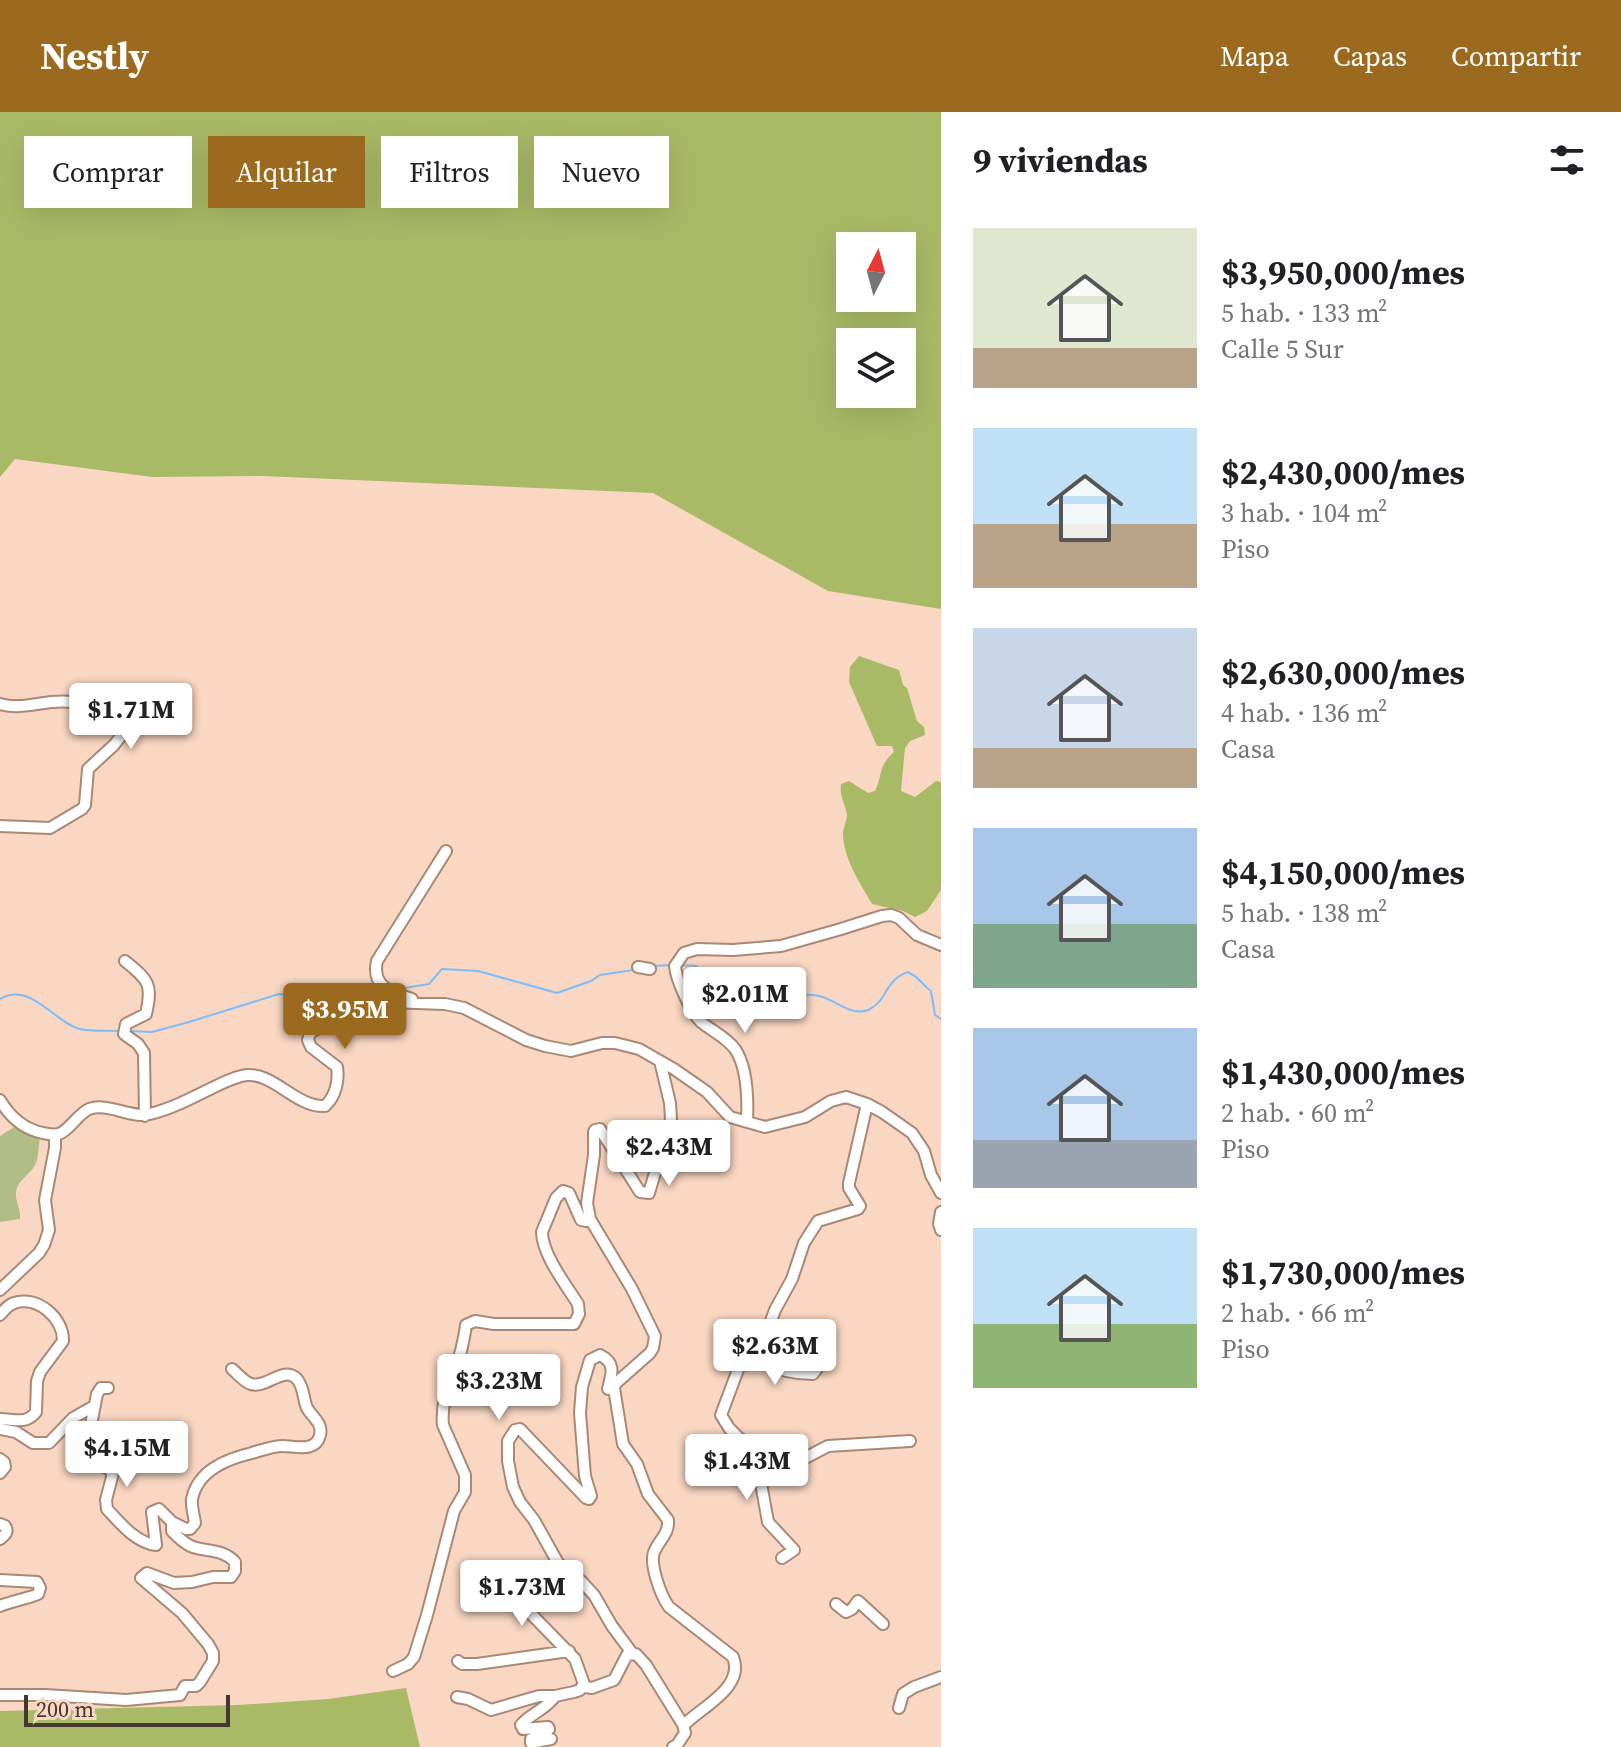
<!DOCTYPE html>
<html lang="es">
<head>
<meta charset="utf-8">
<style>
	:root { --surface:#fff; --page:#f2f2f2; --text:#202124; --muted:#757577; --accent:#9c6a1e }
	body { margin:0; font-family:"Source Serif 4",serif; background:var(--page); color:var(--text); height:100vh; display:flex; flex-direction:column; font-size:30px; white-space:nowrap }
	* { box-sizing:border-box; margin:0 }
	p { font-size:26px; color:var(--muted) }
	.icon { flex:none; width:44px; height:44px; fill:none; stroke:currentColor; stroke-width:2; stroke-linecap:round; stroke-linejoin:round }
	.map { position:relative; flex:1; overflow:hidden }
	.sheet { display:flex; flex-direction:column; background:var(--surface); width:680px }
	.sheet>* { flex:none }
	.hud { position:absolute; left:24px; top:24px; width:760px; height:72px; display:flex; gap:16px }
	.needle { width:52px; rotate:6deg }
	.controls { position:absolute; left:836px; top:120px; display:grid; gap:16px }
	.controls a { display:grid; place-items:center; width:80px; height:80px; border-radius:0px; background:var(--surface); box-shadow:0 8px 32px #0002; font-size:40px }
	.scale { position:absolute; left:24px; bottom:20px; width:206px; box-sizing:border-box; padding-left:8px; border:4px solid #463830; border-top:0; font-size:22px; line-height:28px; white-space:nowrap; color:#463830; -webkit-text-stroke:6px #f9d7c2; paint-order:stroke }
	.price { position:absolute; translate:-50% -68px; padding:0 18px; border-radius:8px; background:#fff; color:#222; font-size:26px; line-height:52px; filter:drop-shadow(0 2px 4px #0008) }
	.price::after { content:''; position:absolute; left:50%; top:48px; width:24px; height:18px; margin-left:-12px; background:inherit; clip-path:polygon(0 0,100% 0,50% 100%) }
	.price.on { background:var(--accent); color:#fff }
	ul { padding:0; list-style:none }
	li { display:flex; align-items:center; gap:24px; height:200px; padding:0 32px }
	li span { display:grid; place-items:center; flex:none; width:224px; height:160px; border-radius:0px; color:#555 }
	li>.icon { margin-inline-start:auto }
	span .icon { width:96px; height:96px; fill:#fffc; stroke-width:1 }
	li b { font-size:34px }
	h2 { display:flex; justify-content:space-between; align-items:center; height:96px; padding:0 32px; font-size:34px }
	.chip { padding:0 28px; border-radius:0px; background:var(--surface); box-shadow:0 8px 32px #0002; font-size:28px; line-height:72px }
	.chip.on { background:var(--accent); color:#fff }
	header { display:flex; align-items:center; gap:48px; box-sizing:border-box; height:112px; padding:0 40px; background:var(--accent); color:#fff }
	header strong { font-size:38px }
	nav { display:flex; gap:44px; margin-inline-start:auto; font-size:28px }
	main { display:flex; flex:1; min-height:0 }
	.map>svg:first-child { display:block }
	.green { fill:#b0bd85 }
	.forest { fill:#a9ba67; fill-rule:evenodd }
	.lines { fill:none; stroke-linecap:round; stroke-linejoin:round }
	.stream { stroke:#7dbdfa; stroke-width:2 }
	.minor-casing { stroke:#a98976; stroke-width:14 }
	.minor { stroke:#fff; stroke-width:10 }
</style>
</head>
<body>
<header>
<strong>Nestly</strong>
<nav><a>Mapa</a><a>Capas</a><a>Compartir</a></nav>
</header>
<main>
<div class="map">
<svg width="941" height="1635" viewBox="0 0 941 1635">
	<rect width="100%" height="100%" fill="#f9d7c2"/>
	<path class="green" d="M 16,1014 L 40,1026 C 38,1035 39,1045 35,1053 C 30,1063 18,1067 16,1080 C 15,1089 21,1097 20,1107 L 0,1110 L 0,1024 Z"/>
	<path class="forest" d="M 0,0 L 941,0 L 941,497 L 828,479 L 653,381 L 263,364 L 152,365 L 15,347 L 0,365 ZM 902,134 L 902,186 L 850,186 L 850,134 ZM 902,230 L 902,282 L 850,282 L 850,230 Z
		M 859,544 L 899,558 L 903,573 L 907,576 L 917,609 L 924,615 L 925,623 L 910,629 L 905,636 L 901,679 L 915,685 L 936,669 L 941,670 L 941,778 L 927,799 L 915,805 L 903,799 L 872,792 C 860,771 843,746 843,721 C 843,715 847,709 847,703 C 845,691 839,684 841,672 L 849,669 L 868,681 L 875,679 C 883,662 878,654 894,640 L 892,634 L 877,634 L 849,570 L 850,555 Z
		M 406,1576 L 420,1635 L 0,1635 L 0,1599 L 237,1593 L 328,1587 Z"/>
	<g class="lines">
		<path class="stream" d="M 679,853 L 696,854 C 705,864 713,880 724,888 C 737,897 770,895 786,891 C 793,889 801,883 809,883 C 830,881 849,906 868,898 C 888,889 884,868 908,860 C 922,867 920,871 931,879 L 935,903 L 941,907
			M 651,854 L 673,853
			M 398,877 L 429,872 L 442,857 L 478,859 L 557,881 L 591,869 L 600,863 L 633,858
			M 0,887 C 31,869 53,910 80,917 C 92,920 107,918 120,919
			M 130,919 L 152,920 L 189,910 L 279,882 L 297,884 L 315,891 L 384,879"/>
		<g class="minor-casing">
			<path id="minor" d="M 0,592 C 18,597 33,592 52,590 C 74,588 95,592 116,601 L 125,619 L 114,633 L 88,657 L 85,693 L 82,697 L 50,716 L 0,714
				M 125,849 C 148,868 153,871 146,902 L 126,912 L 124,922 L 138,932 L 144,941 L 145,1004
				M 638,855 L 650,857
				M 412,887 C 392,881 371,875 377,849 L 446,739
				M 0,988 C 10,1005 23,1017 43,1021 C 49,1022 55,1024 61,1021 C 71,1016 78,1002 89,997 C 108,990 131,1007 150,1002 C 171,997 192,986 212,976 C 223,971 235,964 247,963 C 274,961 297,996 325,994 C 336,984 339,968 337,955 L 311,935 L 308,928 L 310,921 L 332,907 L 388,890 L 445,892 L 464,896 L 526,928 L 545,934 L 571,939 L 602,931 L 615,931 L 639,937 L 674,957 L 707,980 L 730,1005 L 765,1015 L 805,1005 L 831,989 L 846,985 L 867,992 L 882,1000 L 912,1021 L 924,1039 L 931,1063 L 941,1081
				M 867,992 L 849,1071 L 849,1076 L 860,1094 L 858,1097 L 818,1109 L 804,1131 L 792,1167 L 775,1198 L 771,1209 L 772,1222 L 747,1240 L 742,1247 L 721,1303 L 729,1316 L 739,1326 L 763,1340 L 789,1350 L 807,1345 L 828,1334 L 910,1329
				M 747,1010 C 748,988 748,956 735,937 C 726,925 712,919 701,910 C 691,900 676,868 675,854 L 684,841 L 697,837 L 733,838 L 781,834 L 841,817 L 882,804 L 891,803 L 899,806 L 917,823 L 941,833
				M 941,1100 L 939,1112 L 941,1118
				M 0,1178 L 39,1141 L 44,1133 L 49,1118 L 45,1088 L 55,1036 L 55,1023
				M 0,1203 C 4,1198 8,1193 14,1191 C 38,1183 64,1207 63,1229 L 40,1260 L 37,1269 L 36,1300 C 26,1313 14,1307 0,1307
				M 772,1222 C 772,1232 763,1241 765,1251 C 780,1259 796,1262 813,1262 L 821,1251
				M 108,1276 L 101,1276 L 97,1282 L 87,1334 L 89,1341 L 113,1361 L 106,1388 L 107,1397 C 120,1411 136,1431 156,1433 L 152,1400 L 159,1397 L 172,1410
				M 608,1277 C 612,1261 616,1251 600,1243 L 590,1248 L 582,1275 L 580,1301 L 585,1364 L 591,1384 L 589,1387 L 586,1386 L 520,1317 L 515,1318 L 508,1329 L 508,1349 L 513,1375 L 520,1390 L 534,1408 L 558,1451 L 581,1469 L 594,1483 L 612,1514 L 632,1541
				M 0,1317 L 16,1320 L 33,1331 L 49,1331 L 73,1306 L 94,1294
				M 760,1338 L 760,1366 L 768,1410 L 794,1438 L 782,1446
				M 0,1347 L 4,1350 L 5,1355 L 0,1361
				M 0,1412 L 5,1414 C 9,1420 5,1423 0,1427
				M 0,1468 L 37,1470 L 40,1476 C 39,1478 39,1480 38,1482 C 36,1484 6,1491 0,1494
				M 499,1469 L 575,1547 L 585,1575 L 592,1576 L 614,1568 L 627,1543 L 636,1542 L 646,1553 L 682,1611 L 685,1612 C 703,1594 745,1575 733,1545 L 669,1495 C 661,1484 648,1450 655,1438 C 661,1426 669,1421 668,1408 L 648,1382 L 637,1352 L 623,1332 L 614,1276 L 615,1272 L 650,1241 L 653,1236 L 655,1224 L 632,1177 L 590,1107 L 587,1091 L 594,1043 L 594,1020 L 595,1018 L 600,1017 L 640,1080 L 649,1081 L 671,1007 L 670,991 L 660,949
				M 836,1492 L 846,1500 L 852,1497 L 858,1489 L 883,1512
				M 458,1549 L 462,1552 L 477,1552 L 569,1539
				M 393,1559 L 408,1552 L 414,1545 L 427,1503 L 454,1399 L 465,1380 L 465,1363 L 443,1313 C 440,1286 454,1263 461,1239 C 463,1230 465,1222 466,1213 L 475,1209 L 494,1212 L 574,1212 L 579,1202 L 578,1192 C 566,1173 542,1142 542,1120 L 556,1086 L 563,1079 L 569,1081 L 581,1108 L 586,1109 L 590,1107
				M 0,1583 L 45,1583 L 126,1588 L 180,1583 L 185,1574 L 196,1574 L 200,1570 L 213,1549 L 213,1541 L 208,1532 L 182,1501 L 141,1466 L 147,1461 L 174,1471 L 192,1470 L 213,1465 L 231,1465 L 235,1459 L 235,1450 C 223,1437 208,1440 193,1435 C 184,1432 178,1425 172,1419 L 172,1410 L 186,1417 L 190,1417 L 195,1411 C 194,1403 191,1394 192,1387 C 198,1358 227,1347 252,1341 C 262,1338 273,1334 283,1334 C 295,1334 316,1341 320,1323 C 323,1311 312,1305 307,1296 C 303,1287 304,1275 297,1267 C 284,1253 266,1277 251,1272 C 244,1270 238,1262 232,1257
				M 457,1585 L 468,1587 L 491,1598 L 539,1584 L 555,1584 L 574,1580 L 580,1578 L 583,1573
				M 899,1596 L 903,1582 L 914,1575 L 941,1565
				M 551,1627 L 531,1631 L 531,1627 L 543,1623 L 549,1617 L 548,1615 L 523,1617 L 521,1613 C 531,1601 547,1597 555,1584
				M 673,1635 L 677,1633 L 685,1621 L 683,1612"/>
		</g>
		<use href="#minor" class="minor"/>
	</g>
</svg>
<div class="controls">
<a><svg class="needle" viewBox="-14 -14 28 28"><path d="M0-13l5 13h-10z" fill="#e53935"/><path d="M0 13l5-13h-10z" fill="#757577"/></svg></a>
<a><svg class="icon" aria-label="layers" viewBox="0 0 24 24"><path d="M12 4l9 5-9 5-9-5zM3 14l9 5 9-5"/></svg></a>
</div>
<div class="scale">200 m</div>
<b class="price" style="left:131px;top:639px">$1.71M</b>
<b class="price" style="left:745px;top:923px">$2.01M</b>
<b class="price on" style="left:345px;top:939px">$3.95M</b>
<b class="price" style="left:669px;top:1076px">$2.43M</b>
<b class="price" style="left:775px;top:1275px">$2.63M</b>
<b class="price" style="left:499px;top:1310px">$3.23M</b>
<b class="price" style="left:127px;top:1377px">$4.15M</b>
<b class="price" style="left:747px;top:1390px">$1.43M</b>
<b class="price" style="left:522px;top:1516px">$1.73M</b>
<div class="hud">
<a class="chip">Comprar</a>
<a class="chip on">Alquilar</a>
<a class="chip">Filtros</a>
<a class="chip">Nuevo</a>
</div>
</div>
<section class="sheet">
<h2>9 viviendas<svg class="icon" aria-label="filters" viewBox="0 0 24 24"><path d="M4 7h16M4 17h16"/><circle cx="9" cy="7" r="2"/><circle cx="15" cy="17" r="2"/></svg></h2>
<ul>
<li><span style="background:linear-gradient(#dfe7d0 75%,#b9a48a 0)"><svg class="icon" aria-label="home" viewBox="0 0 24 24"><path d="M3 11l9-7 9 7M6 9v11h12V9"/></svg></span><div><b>$3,950,000/mes</b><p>5 hab. · 133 m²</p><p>Calle 5 Sur</p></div></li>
<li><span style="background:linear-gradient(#bfe0f5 60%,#b9a48a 0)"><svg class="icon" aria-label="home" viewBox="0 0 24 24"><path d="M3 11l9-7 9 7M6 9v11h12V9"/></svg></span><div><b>$2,430,000/mes</b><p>3 hab. · 104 m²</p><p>Piso</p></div></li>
<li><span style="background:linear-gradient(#c9d6e8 75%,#b9a48a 0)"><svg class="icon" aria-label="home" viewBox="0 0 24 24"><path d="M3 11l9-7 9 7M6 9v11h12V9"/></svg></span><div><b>$2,630,000/mes</b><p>4 hab. · 136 m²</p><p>Casa</p></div></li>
<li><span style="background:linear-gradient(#a9c7e8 60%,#7fa58c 0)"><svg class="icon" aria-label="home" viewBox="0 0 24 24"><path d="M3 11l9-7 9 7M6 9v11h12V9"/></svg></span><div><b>$4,150,000/mes</b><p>5 hab. · 138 m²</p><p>Casa</p></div></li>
<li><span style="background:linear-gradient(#a9c7e8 70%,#9aa5b1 0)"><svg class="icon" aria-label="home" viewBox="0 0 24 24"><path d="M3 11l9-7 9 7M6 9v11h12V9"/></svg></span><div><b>$1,430,000/mes</b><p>2 hab. · 60 m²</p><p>Piso</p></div></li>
<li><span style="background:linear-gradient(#bfe0f5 60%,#8fb573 0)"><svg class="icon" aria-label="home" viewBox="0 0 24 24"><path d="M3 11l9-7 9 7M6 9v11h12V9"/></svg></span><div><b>$1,730,000/mes</b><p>2 hab. · 66 m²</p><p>Piso</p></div></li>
</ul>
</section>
</main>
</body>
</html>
